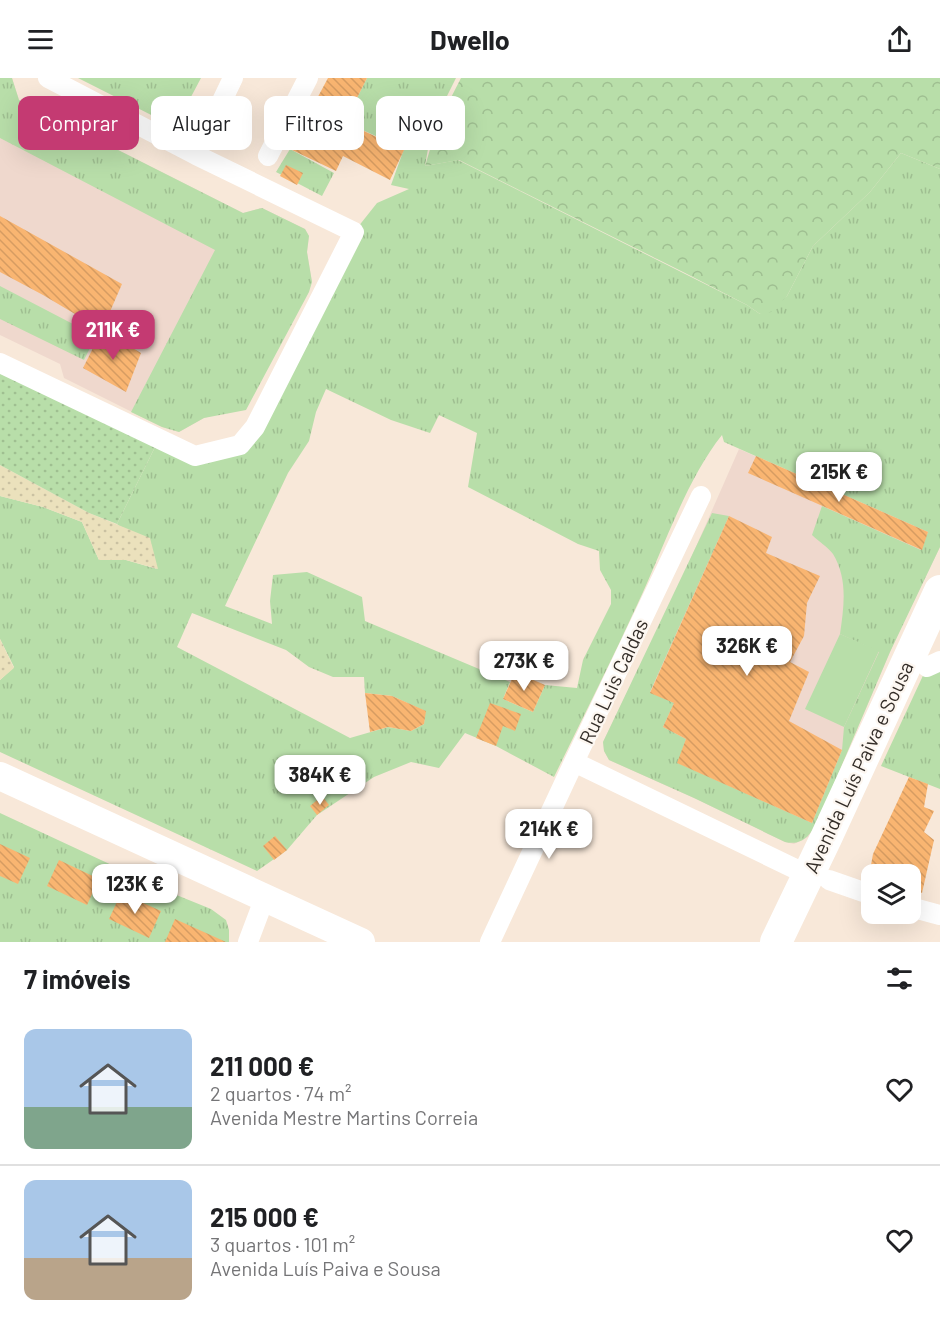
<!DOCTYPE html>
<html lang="pt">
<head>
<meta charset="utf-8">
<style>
	:root { --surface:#fff; --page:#f2f2f2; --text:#202124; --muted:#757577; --line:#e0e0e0; --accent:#c43a72 }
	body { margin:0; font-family:Barlow,sans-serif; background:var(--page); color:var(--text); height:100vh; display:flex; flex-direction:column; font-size:22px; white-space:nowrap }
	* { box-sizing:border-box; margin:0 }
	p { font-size:20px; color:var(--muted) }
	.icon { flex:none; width:33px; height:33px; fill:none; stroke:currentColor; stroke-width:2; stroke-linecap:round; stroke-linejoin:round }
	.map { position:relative; height:864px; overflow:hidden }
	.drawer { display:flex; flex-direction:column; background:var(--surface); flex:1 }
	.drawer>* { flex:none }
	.hud { position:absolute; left:18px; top:18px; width:600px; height:54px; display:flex; gap:12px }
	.buttons { position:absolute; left:861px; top:786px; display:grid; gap:12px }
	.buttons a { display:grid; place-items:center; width:60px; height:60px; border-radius:12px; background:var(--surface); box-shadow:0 6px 24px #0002; font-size:30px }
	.price { position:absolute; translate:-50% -51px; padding:0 14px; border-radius:12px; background:#fff; color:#222; font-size:20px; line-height:39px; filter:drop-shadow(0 2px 3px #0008) }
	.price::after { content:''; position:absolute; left:50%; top:36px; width:18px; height:14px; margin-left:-9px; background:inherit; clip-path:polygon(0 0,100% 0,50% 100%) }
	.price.active { background:var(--accent); color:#fff }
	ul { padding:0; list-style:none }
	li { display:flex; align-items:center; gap:18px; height:150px; padding:0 24px }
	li+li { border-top:2px solid var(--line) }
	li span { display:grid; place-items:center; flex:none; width:168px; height:120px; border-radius:12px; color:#555 }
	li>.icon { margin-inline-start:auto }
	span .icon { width:72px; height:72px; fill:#fffc; stroke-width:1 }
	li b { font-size:26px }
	h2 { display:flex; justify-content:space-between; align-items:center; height:72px; padding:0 24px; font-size:26px }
	.chip { padding:0 21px; border-radius:12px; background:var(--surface); box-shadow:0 6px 24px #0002; font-size:21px; line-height:54px }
	.chip.active { background:var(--accent); color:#fff }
	header { display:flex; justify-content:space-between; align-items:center; height:78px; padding:0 24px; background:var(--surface); font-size:27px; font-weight:700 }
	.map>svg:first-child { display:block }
	.education { fill:#efd8cd }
	.grass { fill:url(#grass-tufts); fill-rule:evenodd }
	.forest { fill:url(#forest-crowns) }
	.sand { fill:url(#sand-dots) }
	.garden { fill:url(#garden-dots) }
	.pitch { fill:#b8dea9 }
	.building { fill:url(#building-back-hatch) }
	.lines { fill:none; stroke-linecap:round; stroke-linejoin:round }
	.minor { stroke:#fff; stroke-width:20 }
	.secondary { stroke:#fff; stroke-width:28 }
	.primary { stroke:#fff; stroke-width:32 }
	.labels { text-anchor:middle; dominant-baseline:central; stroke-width:4.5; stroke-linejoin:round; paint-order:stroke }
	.street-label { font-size:20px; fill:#332d28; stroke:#fdf7f1 }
</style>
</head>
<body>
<header><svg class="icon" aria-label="menu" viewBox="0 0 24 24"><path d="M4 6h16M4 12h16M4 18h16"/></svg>Dwello<svg class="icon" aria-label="share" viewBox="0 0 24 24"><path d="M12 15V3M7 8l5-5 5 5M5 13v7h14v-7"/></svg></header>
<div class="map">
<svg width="940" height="864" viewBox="0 0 940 864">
	<defs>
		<pattern id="grass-tufts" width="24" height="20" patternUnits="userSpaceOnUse" patternTransform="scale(1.5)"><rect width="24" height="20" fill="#b8dea9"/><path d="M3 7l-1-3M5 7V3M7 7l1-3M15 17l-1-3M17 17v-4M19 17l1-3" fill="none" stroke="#9fbf91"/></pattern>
		<pattern id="forest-crowns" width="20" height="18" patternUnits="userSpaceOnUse" patternTransform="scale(1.5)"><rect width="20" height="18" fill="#b8dea9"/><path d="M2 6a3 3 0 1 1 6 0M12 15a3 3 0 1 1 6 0" fill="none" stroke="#9fbf91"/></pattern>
		<pattern id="sand-dots" width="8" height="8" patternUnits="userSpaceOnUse" patternTransform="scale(1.5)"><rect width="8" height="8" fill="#ebe1bc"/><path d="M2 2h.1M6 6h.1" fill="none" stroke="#cac1a2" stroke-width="1.8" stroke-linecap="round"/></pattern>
		<pattern id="garden-dots" width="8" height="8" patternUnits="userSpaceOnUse" patternTransform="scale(1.5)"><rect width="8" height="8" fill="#b8dea9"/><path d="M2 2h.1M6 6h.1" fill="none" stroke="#9fbf91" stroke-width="1.8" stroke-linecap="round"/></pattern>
		<pattern id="building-back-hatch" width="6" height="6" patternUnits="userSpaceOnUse" patternTransform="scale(1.5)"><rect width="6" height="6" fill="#f9b571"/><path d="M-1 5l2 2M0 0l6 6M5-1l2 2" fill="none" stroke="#d69c62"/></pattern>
	</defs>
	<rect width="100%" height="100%" fill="#f8e8d9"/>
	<path class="education" d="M 0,0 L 12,0 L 19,22 L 243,135 L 262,130 L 305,151 L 309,158 L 307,174 L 312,204 L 218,336 L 204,340 L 179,354 L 162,349 L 64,300 L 60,286 L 0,257 Z
		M 739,371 L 940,459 L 940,469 L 896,560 L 818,743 L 808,759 L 794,766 L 785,764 L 694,720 L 609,682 L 604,673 L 603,664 L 676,514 Z"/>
	<path class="grass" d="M 0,0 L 12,0 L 19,22 L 243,135 L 262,130 L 305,151 L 309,158 L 307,174 L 312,204 L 309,214 L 246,332 L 204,340 L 179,354 L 162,349 L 131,334 L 215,172 L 0,60 Z
		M 78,0 L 201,0 L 175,49 Z
		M 367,0 L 456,0 L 432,48 L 425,88 L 458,82 L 747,227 L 760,236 L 787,218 L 813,168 L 870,114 L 901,75 L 940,91 L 940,469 L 890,574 L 818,743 C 810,757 803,768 785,764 L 694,720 L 609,682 L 604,673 L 603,664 L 712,435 L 729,438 L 650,614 L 674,625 L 663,649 L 686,661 L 678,685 L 812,745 L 842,672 L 844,649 L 879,574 L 840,556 C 844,528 848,501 833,476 C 828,469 818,463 812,457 L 822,428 L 921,472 L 928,454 L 724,364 L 722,357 C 686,402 663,472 638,525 C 611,584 582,641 554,699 L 496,668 L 465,655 L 439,690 L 411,684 L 374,699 L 317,737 L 287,772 L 257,793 L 0,674 L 0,602 L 14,589 L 0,561 L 0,418 L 43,429 L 82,444 L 99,482 L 126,482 L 157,491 L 117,446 L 159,361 L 195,378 L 240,367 L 354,154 L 377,125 L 409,111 L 391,107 L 404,71 L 345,44 ZM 326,311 L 391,342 L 430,355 L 439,337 L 477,355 L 468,409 L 578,466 L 599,473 L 600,492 L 611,512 L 611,526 L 583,582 L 577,610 L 545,607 L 533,634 L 503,621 L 510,604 L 365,543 L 362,519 L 307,494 L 273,497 L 270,523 L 272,546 L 225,528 L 288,395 L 309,363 L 316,334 ZM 192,535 L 286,572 L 309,589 L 333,599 L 364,599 L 365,615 L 392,618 L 425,633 L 424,646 L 411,653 L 388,649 L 350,660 L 177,569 Z
		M 290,71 L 334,95 L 322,118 L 276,94 Z
		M 0,208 L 96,258 L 84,282 L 0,241 Z
		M 940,583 L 940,711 L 881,688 L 927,589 Z
		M 0,735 L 174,816 L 211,831 L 226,842 L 229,852 L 229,864 L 0,864 Z"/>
	<path class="forest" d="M 461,0 L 940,0 L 940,91 L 901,75 L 870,114 L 813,168 L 787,218 L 771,234 L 760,236 L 747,227 L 685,195 L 459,82 L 425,88 L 438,45 Z"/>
	<path class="sand" d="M 0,387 L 89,435 L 150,460 L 158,491 L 126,482 L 99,482 L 82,444 L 43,429 L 0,418 Z
		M 0,561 L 14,590 L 0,602 Z"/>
	<path class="garden" d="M 0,284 L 159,361 L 117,446 L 89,435 L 0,387 Z"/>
	<path class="pitch" d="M 840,556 L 879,573 L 844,649 L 805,631 Z"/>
	<path class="building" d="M 328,0 L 367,0 L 345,44 L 404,72 L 390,102 L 343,78 L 336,93 L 290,71 Z
		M 286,87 L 303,95 L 297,107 L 280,98 Z
		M 0,138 L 122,206 L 102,252 L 43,217 L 0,194 Z
		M 102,252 L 141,275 L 126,314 L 83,290 Z
		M 756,378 L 928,454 L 922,472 L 748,395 Z
		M 729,438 L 772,459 L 766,475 L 820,498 L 807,525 L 804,558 L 790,584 L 809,594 L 789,643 L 842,672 L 812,745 L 677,685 L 686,661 L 663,649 L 674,625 L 650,615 Z
		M 515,594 L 545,607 L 533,634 L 503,621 Z
		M 365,615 L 392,618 L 426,633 L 424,646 L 411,653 L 388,649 L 370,654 Z
		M 490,625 L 521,636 L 515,653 L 503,648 L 496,668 L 476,660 Z
		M 909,699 L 928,706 L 924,729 L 934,733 L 924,754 L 934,762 L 922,815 L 910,812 L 910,796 L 876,796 L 871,787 L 873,776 Z
		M 322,718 L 329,727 L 317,737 L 310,728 Z
		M 275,758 L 287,772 L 274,782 L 263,768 Z
		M 0,766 L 30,780 L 18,806 L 0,798 Z
		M 59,782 L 99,801 L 87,827 L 47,808 Z
		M 121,815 L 161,833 L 149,860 L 109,841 Z
		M 175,841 L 226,864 L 165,864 Z"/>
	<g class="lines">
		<path class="minor" d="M 196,77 L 233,0
			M 268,78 L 308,0
			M 0,285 L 195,378 L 240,367 L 255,349 L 354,154 L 196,77 L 48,0
			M 701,418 L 574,684 L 808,797
			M 927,589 L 940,583
			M 829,802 L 872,817
			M 910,829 L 940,837
			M 248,864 L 265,819
			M 490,864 L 574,684"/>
		<path class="secondary" d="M 0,698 L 361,864"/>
		<path class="primary" d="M 776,864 L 826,760 L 940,513"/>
	</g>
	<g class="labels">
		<g class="street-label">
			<text transform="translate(613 603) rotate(-65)">Rua Luis Caldas</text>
			<text transform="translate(858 689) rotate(-65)">Avenida Luís Paiva e Sousa</text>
		</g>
	</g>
</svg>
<div class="buttons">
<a><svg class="icon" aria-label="layers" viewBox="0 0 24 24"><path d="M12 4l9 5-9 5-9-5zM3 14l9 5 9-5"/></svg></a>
</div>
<b class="price active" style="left:113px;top:283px">211K €</b>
<b class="price" style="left:839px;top:425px">215K €</b>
<b class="price" style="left:747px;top:599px">326K €</b>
<b class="price" style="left:524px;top:614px">273K €</b>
<b class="price" style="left:320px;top:728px">384K €</b>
<b class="price" style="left:549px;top:782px">214K €</b>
<b class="price" style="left:135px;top:837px">123K €</b>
<div class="hud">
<a class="chip active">Comprar</a>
<a class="chip">Alugar</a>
<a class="chip">Filtros</a>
<a class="chip">Novo</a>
</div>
</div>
<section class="drawer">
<h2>7 imóveis<svg class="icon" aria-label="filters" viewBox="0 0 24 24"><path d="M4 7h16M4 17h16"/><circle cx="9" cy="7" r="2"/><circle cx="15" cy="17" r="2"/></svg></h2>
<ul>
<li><span style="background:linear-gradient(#a9c7e8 65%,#7fa58c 0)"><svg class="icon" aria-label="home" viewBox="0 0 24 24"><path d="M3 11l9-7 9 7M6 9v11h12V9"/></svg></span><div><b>211 000 €</b><p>2 quartos · 74 m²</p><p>Avenida Mestre Martins Correia</p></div><svg class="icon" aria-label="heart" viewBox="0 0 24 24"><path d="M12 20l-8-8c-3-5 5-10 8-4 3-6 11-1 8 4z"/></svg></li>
<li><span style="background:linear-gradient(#a9c7e8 65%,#b9a48a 0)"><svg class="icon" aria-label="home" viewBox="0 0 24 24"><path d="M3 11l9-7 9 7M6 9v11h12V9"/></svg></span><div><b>215 000 €</b><p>3 quartos · 101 m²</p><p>Avenida Luís Paiva e Sousa</p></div><svg class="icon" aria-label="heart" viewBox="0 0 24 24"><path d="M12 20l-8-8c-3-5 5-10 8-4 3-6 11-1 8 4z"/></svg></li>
</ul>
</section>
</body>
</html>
